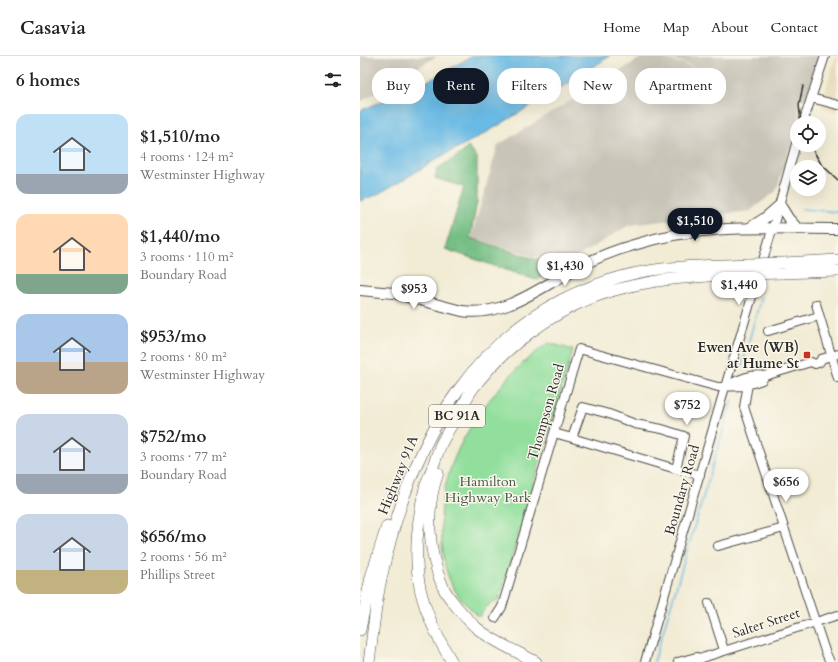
<!DOCTYPE html>
<html lang="en">
<head>
<meta charset="utf-8">
<style>
	:root { --surface:#fff; --page:#f6f6f6; --text:#222; --muted:#767676; --line:#e0e0e0; --accent:#111827 }
	body { margin:0; font-family:Cardo,serif; background:var(--page); color:var(--text); height:100vh; display:flex; flex-direction:column; font-size:15px; white-space:nowrap }
	* { box-sizing:border-box; margin:0 }
	p { font-size:13px; color:var(--muted) }
	.icon { flex:none; width:22px; height:22px; fill:none; stroke:currentColor; stroke-width:2; stroke-linecap:round; stroke-linejoin:round }
	.map { position:relative; flex:1; overflow:hidden }
	.panel { display:flex; flex-direction:column; background:var(--surface); width:360px }
	.panel>* { flex:none }
	.top-card { position:absolute; left:12px; top:12px; width:380px; height:36px; display:flex; gap:8px }
	.controls { position:absolute; left:430px; top:60px; display:grid; gap:8px }
	.controls a { display:grid; place-items:center; width:36px; height:36px; border-radius:50%; background:var(--surface); box-shadow:0 4px 16px #0002; font-size:20px }
	.price { position:absolute; translate:-50% -34px; padding:0 9px; border-radius:14px; background:#fff; color:#222; font-size:13px; line-height:26px; filter:drop-shadow(0 1px 2px #0008) }
	.price::after { content:''; position:absolute; left:50%; top:24px; width:12px; height:9px; margin-left:-6px; background:inherit; clip-path:polygon(0 0,100% 0,50% 100%) }
	.price.selected { background:var(--accent); color:#fff }
	ul { padding:0; list-style:none }
	li { display:flex; align-items:center; gap:12px; height:100px; padding:0 16px }
	li span { display:grid; place-items:center; flex:none; width:112px; height:80px; border-radius:12px; color:#555 }
	li>.icon { margin-inline-start:auto }
	span .icon { width:48px; height:48px; fill:#fffc; stroke-width:1 }
	li b { font-size:17px }
	h2 { display:flex; justify-content:space-between; align-items:center; height:48px; padding:0 16px; font-size:17px }
	.tag { padding:0 14px; border-radius:16px; background:var(--surface); box-shadow:0 4px 16px #0002; font-size:14px; line-height:36px }
	.tag.selected { background:var(--accent); color:#fff }
	header { display:flex; align-items:center; gap:24px; box-sizing:border-box; height:56px; padding:0 20px; background:var(--surface); border-bottom:1px solid var(--line) }
	header strong { font-size:19px }
	nav { display:flex; gap:22px; margin-inline-start:auto; font-size:14px }
	main { display:flex; flex:1; min-height:0 }
	.map>svg:first-child { display:block }
	.built { fill:#e7daba }
	.industrial { fill:#c8c4b8 }
	.green { fill:#92df9d; stroke:#5e8564 }
	.forest { fill:#75be84; stroke:#507458 }
	.water { fill:#69bae4; stroke:#4a7288 }
	.lines { fill:none; stroke-linecap:round; stroke-linejoin:round }
	.stream { stroke:#69bae4; stroke-width:1.5 }
	.minor-casing { stroke:#494844; stroke-width:10 }
	.major-casing { stroke:#494844; stroke-width:12 }
	.highway-casing { stroke:#494844; stroke-width:12 }
	.minor { stroke:#fff; stroke-width:8 }
	.major { stroke:#fff; stroke-width:10 }
	.highway { stroke:#fff; stroke-width:11 }
	.rail { stroke:#2b2b2b; stroke-width:1.5 }
	.highway-bridge-casing { stroke:#494844; stroke-width:12; stroke-linecap:butt }
	.highway-bridge { stroke:#fff; stroke-width:11 }
	.poi-dot { fill:#c8321e; stroke:#fbf7ec; stroke-width:1.5 }
	.labels { text-anchor:middle; dominant-baseline:central; stroke-width:3; stroke-linejoin:round; paint-order:stroke }
	.shield { fill:#fbf7ec; stroke:#696865; stroke-width:1 }
	.shield-label { font-size:13px; font-weight:bold; fill:#2b2b2b }
	.poi-label { font-size:14px; font-weight:bold; fill:#2b2b2b; stroke:#fbf7ec; text-anchor:end }
	.street-label { font-size:14px; fill:#2b2b2b; stroke:#fbf7ec }
	.park-label { font-size:14px; fill:#455848; stroke:#fbf7ec }
</style>
</head>
<body>
<header>
<strong>Casavia</strong>
<nav><a>Home</a><a>Map</a><a>About</a><a>Contact</a></nav>
</header>
<main>
<section class="panel">
<h2>6 homes<svg class="icon" aria-label="filters" viewBox="0 0 24 24"><path d="M4 7h16M4 17h16"/><circle cx="9" cy="7" r="2"/><circle cx="15" cy="17" r="2"/></svg></h2>
<ul>
<li><span style="background:linear-gradient(#bfe0f5 75%,#9aa5b1 0)"><svg class="icon" aria-label="home" viewBox="0 0 24 24"><path d="M3 11l9-7 9 7M6 9v11h12V9"/></svg></span><div><b>$1,510/mo</b><p>4 rooms · 124 m²</p><p>Westminster Highway</p></div></li>
<li><span style="background:linear-gradient(#ffd9b3 75%,#7fa58c 0)"><svg class="icon" aria-label="home" viewBox="0 0 24 24"><path d="M3 11l9-7 9 7M6 9v11h12V9"/></svg></span><div><b>$1,440/mo</b><p>3 rooms · 110 m²</p><p>Boundary Road</p></div></li>
<li><span style="background:linear-gradient(#a9c7e8 60%,#b9a48a 0)"><svg class="icon" aria-label="home" viewBox="0 0 24 24"><path d="M3 11l9-7 9 7M6 9v11h12V9"/></svg></span><div><b>$953/mo</b><p>2 rooms · 80 m²</p><p>Westminster Highway</p></div></li>
<li><span style="background:linear-gradient(#c9d6e8 75%,#9aa5b1 0)"><svg class="icon" aria-label="home" viewBox="0 0 24 24"><path d="M3 11l9-7 9 7M6 9v11h12V9"/></svg></span><div><b>$752/mo</b><p>3 rooms · 77 m²</p><p>Boundary Road</p></div></li>
<li><span style="background:linear-gradient(#c9d6e8 70%,#c2b280 0)"><svg class="icon" aria-label="home" viewBox="0 0 24 24"><path d="M3 11l9-7 9 7M6 9v11h12V9"/></svg></span><div><b>$656/mo</b><p>2 rooms · 56 m²</p><p>Phillips Street</p></div></li>
</ul>
</section>
<div class="map">
<svg width="478" height="606" viewBox="0 0 478 606">
	<rect width="100%" height="100%" fill="#fbf7ec"/>
	<filter id="ink" filterUnits="userSpaceOnUse"><feTurbulence type="fractalNoise" baseFrequency=".025" numOctaves="2"/><feDisplacementMap in="SourceGraphic" scale="8" xChannelSelector="R" yChannelSelector="G"/><feConvolveMatrix kernelMatrix="1 2 1 2 8 2 1 2 1" color-interpolation-filters="sRGB"/></filter>
	<filter id="wash" filterUnits="userSpaceOnUse"><feTurbulence type="fractalNoise" baseFrequency=".012" numOctaves="4" result="noise"/><feDisplacementMap in="SourceGraphic" scale="16" xChannelSelector="R" yChannelSelector="G"/><feGaussianBlur stdDeviation="0.9" result="paint"/><feColorMatrix in="noise" values="0 0 0 0 0 0 0 0 0 0 0 0 0 0 0 0 0 1.4 0 .05"/><feComposite in="paint" operator="in"/></filter>
	<g filter="url(#wash)">
		<rect width="100%" height="100%" fill="#f2ecd5"/>
		<path class="built" d="M 476,0 L 478,0 L 478,56 L 461,51 Z"/>
		<path class="industrial" d="M 0,0 L 77,0 L 0,46 Z
			M 284,0 L 296,0 L 358,18 L 302,0 L 460,0 L 447,45 L 438,42 L 439,64 L 416,135 L 390,155 L 269,169 L 204,209 L 111,182 L 138,89 Z"/>
		<path class="green" d="M 189,287 L 213,294 L 139,544 C 130,545 124,554 119,561 C 112,554 104,547 98,539 C 87,524 83,504 82,487 C 76,427 99,381 136,336 C 152,317 168,300 189,287 Z"/>
		<path class="forest" d="M 108,91 L 117,101 L 117,146 L 110,182 L 200,211 L 176,224 L 85,193 L 104,131 L 75,122 L 77,113 L 102,97 Z"/>
		<path class="water" d="M 112,0 L 250,0 L 215,23 L 124,78 L 80,101 L 46,122 L 16,139 L 0,145 L 0,55 L 74,22 Z"/>
		<g class="lines">
			<path class="stream" d="M 442,153 L 478,156
				M 382,310 L 401,241
				M 294,606 L 372,344"/>
		</g>
	</g>
	<g filter="url(#ink)">
		<g class="lines">
			<g class="minor-casing">
				<path id="minor" d="M 451,42 L 478,49
					M 443,67 L 465,0
					M 456,248 L 478,322
					M 408,275 L 459,260
					M 388,328 L 384,351 L 465,595 L 470,606
					M 369,329 C 378,323 394,317 405,320 L 451,306 L 455,308 L 460,306 L 461,303 L 478,298
					M 194,377 L 212,382 L 223,351 L 249,358 L 275,368 L 302,373 L 324,380 L 316,413 L 340,419
					M 212,382 L 316,413
					M 358,490 L 424,472
					M 349,547 L 364,594
					M 135,562 L 142,551 L 219,293 L 358,331 L 384,330 L 402,324 L 405,320
					M 285,606 L 365,331 L 415,164 L 437,84
					M 318,606 L 336,601 L 342,602
					M 336,606 L 342,602 L 478,559"/>
			</g>
			<g class="major-casing">
				<path id="major" d="M 391,171 L 405,162 L 420,149 L 428,162 L 438,173
					M 0,234 L 33,237 L 102,255 C 143,261 178,233 213,214 C 233,203 255,194 277,188 C 345,167 408,173 478,173"/>
			</g>
			<g class="highway-casing">
				<path id="highway" d="M 424,207 L 478,204
					M 421,217 L 478,215
					M 78,417 C 65,452 68,497 83,531 C 88,542 108,565 118,573 C 134,586 158,596 176,606
					M 0,574 L 11,521 L 27,470
					M 9,606 C 13,578 15,550 21,523 C 51,383 117,259 264,220 C 305,209 347,210 388,208
					M 92,606 C 78,583 66,559 60,532 C 54,503 57,465 64,436 C 66,427 70,419 73,410 C 76,403 78,395 81,388 C 86,378 92,368 98,359 C 102,351 106,343 111,335 C 136,300 176,268 215,249 C 269,223 326,221 385,218"/>
			</g>
			<use href="#minor" class="minor"/>
			<use href="#major" class="major"/>
			<use href="#highway" class="highway"/>
			<path class="rail" d="M 441,67 L 439,49 L 443,30
				M 450,89 L 461,108 L 478,124"/>
			<g class="highway-bridge-casing">
				<path id="highway-bridge" d="M 388,208 L 424,207
					M 385,218 L 421,217"/>
			</g>
			<use href="#highway-bridge" class="highway-bridge"/>
		</g>
	</g>
	<rect class="poi-dot" x="443" y="295" width="8" height="8" rx="2"/>
	<g class="labels">
		<rect class="shield" x="69" y="349" width="56" height="22" rx="3"/>
		<g class="shield-label">
			<text x="97" y="360">BC 91A</text>
		</g>
		<g class="poi-label">
			<text x="439" y="291">Ewen Ave (WB)<tspan x="439" dy="16">at Hume St</tspan></text>
		</g>
		<g class="street-label">
			<text transform="translate(186 356) rotate(-74)">Thompson Road</text>
			<text transform="translate(38 419) rotate(-68)">Highway 91A</text>
			<text transform="translate(322 434) rotate(-74)">Boundary Road</text>
			<text transform="translate(406 567) rotate(-18)">Salter Street</text>
		</g>
		<g class="park-label">
			<text x="128" y="425">Hamilton<tspan x="128" dy="16">Highway Park</tspan></text>
		</g>
	</g>
</svg>
<div class="controls">
<a><svg class="icon" aria-label="locate" viewBox="0 0 24 24"><circle cx="12" cy="12" r="6"/><path d="M12 2v4M12 18v4M2 12h4M18 12h4"/></svg></a>
<a><svg class="icon" aria-label="layers" viewBox="0 0 24 24"><path d="M12 4l9 5-9 5-9-5zM3 14l9 5 9-5"/></svg></a>
</div>
<b class="price selected" style="left:335px;top:186px">$1,510</b>
<b class="price" style="left:205px;top:231px">$1,430</b>
<b class="price" style="left:379px;top:250px">$1,440</b>
<b class="price" style="left:54px;top:254px">$953</b>
<b class="price" style="left:327px;top:370px">$752</b>
<b class="price" style="left:426px;top:447px">$656</b>
<div class="top-card">
<a class="tag">Buy</a>
<a class="tag selected">Rent</a>
<a class="tag">Filters</a>
<a class="tag">New</a>
<a class="tag">Apartment</a>
</div>
</div>
</main>
</body>
</html>
